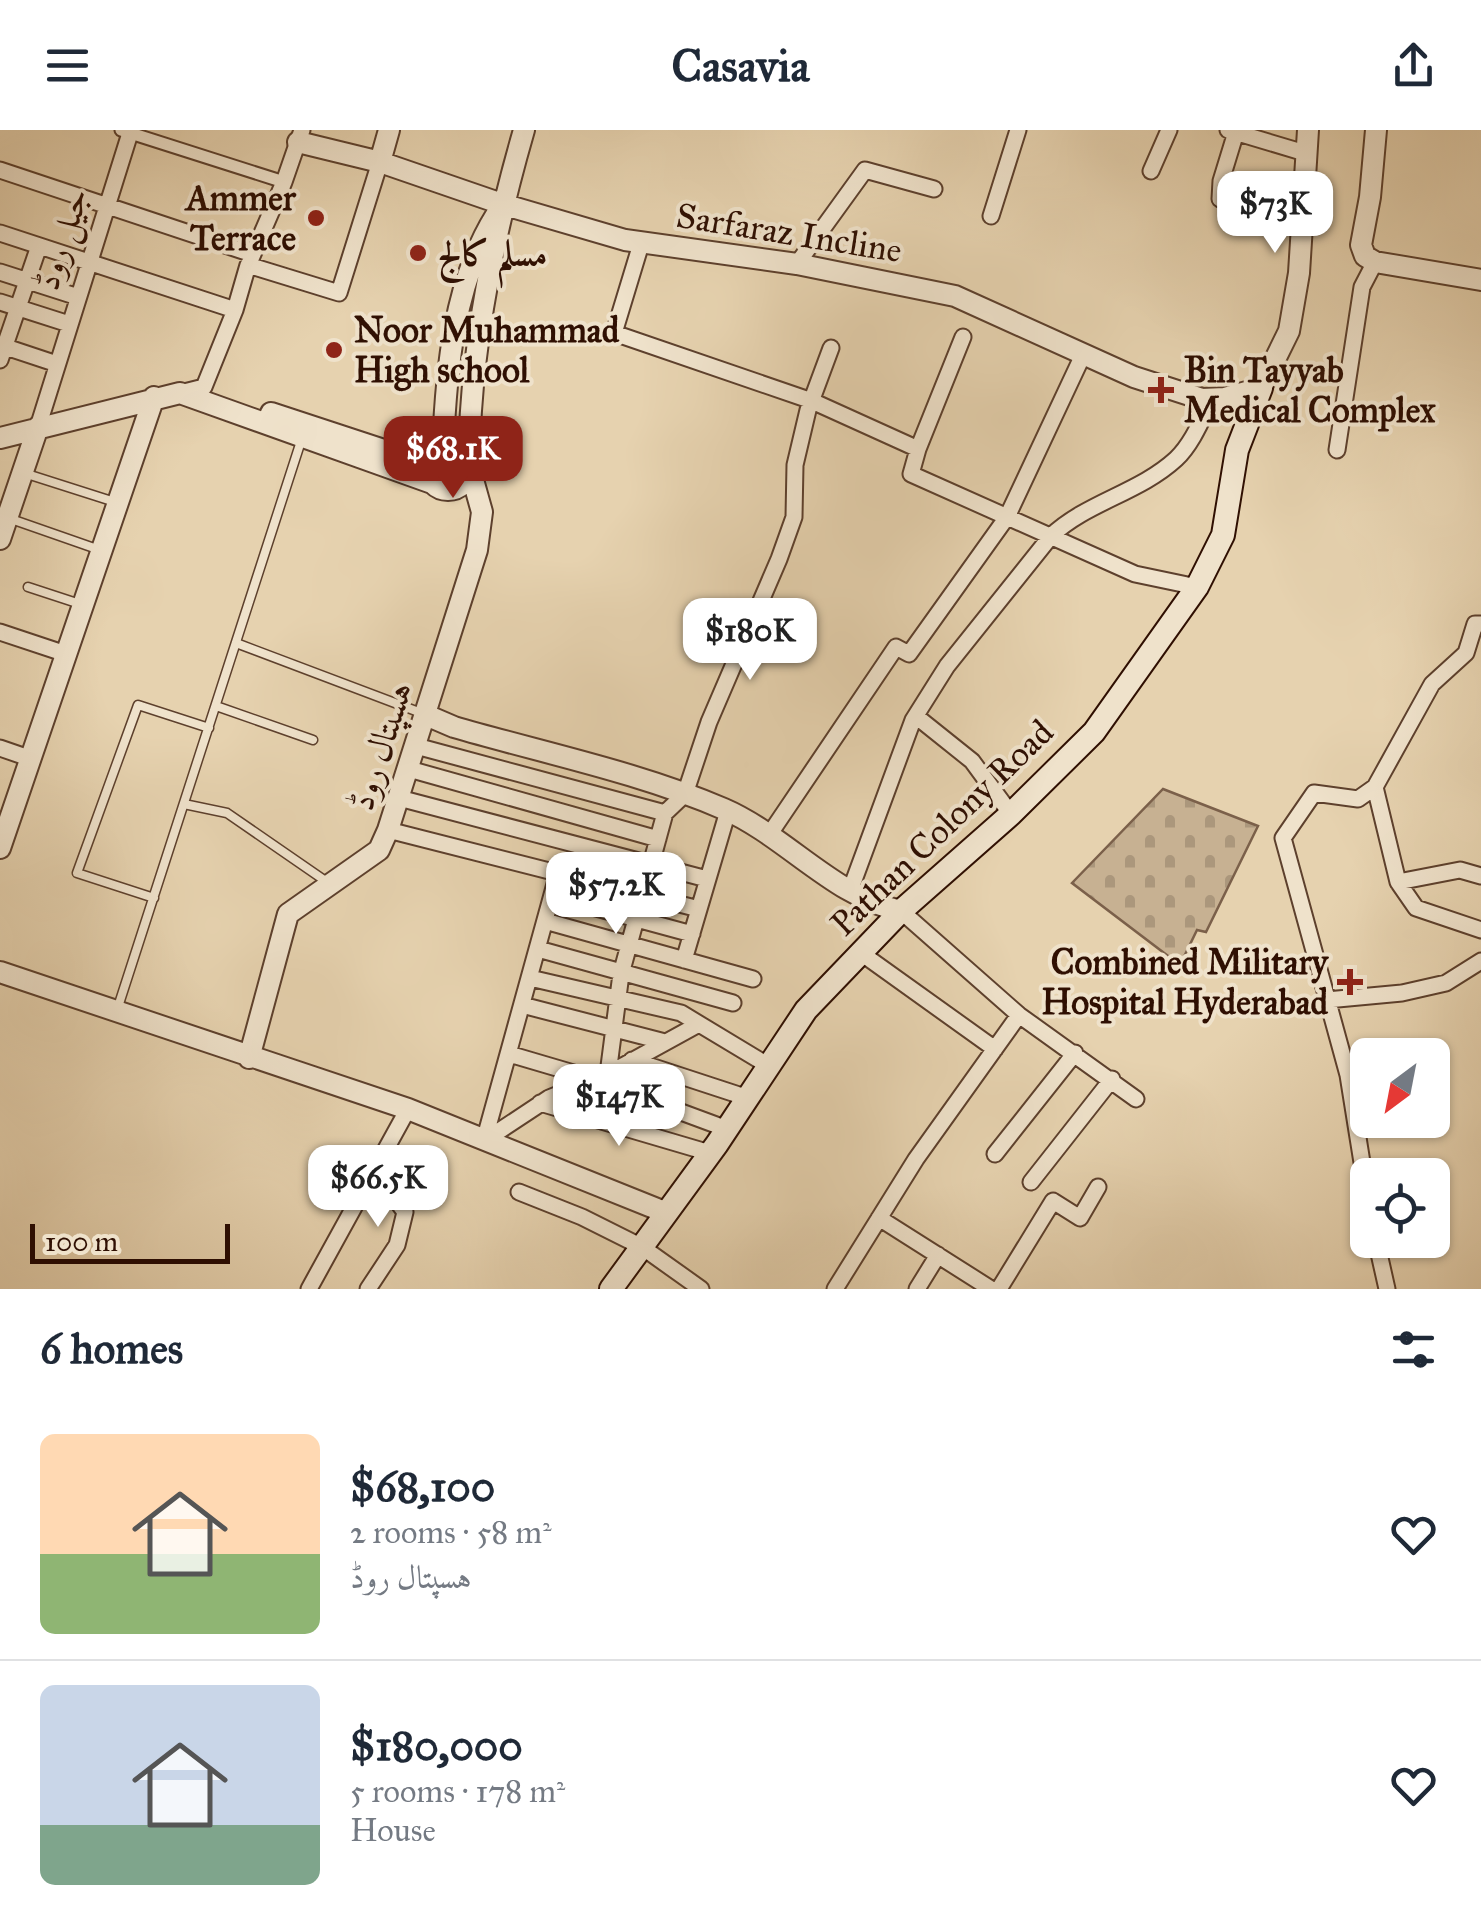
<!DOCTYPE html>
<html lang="en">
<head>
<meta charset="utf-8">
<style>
	:root { --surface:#fff; --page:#f6f6f7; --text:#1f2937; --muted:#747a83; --line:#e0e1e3; --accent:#8f2418 }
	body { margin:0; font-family:"IM FELL Great Primer",Amiri,serif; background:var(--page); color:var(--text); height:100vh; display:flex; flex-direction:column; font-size:38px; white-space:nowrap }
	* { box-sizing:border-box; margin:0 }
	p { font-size:32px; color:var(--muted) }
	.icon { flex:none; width:55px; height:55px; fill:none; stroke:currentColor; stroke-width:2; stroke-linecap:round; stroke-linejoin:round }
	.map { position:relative; height:1159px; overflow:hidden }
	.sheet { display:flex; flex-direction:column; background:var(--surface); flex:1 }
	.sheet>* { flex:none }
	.needle { width:65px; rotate:212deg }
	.fabs { position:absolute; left:1350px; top:908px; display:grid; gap:20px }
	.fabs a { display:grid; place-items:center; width:100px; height:100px; border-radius:15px; background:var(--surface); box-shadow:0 2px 8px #0004; font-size:50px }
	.scale { position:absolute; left:30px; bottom:25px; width:200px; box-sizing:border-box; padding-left:10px; border:5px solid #2f0f02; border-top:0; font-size:28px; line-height:35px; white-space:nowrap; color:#2f0f02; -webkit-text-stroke:8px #efe2cb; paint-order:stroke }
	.price { position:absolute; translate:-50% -85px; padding:0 22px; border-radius:20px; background:#fff; color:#222; font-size:32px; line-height:65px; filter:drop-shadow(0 2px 5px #0008) }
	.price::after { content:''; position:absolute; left:50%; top:60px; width:30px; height:22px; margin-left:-15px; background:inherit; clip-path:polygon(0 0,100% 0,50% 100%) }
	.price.active { background:var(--accent); color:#fff }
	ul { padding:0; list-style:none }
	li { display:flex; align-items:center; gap:30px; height:250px; padding:0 40px }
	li+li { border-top:2px solid var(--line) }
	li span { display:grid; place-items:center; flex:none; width:280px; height:200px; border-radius:15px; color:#555 }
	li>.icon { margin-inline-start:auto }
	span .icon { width:120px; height:120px; fill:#fffc; stroke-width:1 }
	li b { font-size:42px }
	h2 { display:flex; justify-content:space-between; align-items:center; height:120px; padding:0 40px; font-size:42px }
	header { display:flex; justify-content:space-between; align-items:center; height:130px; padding:0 40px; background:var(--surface); font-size:45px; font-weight:800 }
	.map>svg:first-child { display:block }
	.cemetery { fill:url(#cemetery-stones); stroke:#7b604a; stroke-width:2.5 }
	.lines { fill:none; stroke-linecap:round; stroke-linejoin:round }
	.service-casing { stroke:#5d402d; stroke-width:11 }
	.pedestrian-casing { stroke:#5d402d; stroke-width:15 }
	.minor-casing { stroke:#5d402d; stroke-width:19 }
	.tertiary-casing { stroke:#5d402d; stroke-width:24 }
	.secondary-casing { stroke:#2f0f02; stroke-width:26 }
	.service { stroke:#efe2cb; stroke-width:8 }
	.pedestrian { stroke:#efe2cb; stroke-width:11 }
	.minor { stroke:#efe2cb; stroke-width:15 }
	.tertiary { stroke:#efe2cb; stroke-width:20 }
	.secondary { stroke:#efe2cb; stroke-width:22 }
	.poi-dot { fill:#8f2418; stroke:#efe2cb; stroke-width:4 }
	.labels { text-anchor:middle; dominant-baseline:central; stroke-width:8; stroke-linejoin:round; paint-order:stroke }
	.poi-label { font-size:35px; font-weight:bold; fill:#2f0f02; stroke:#efe2cb; text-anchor:start }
	.street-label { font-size:35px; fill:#2f0f02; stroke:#efe2cb }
</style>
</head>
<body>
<header><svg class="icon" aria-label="menu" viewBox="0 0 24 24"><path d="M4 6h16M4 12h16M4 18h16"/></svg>Casavia<svg class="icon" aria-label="share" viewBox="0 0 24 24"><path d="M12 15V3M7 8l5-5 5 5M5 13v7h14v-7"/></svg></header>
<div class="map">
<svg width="1481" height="1159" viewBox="0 0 1481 1159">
	<defs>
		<pattern id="cemetery-stones" width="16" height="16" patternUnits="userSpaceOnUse" patternTransform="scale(2.5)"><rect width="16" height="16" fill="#c7b192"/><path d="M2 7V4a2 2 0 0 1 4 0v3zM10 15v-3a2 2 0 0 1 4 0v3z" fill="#ab977c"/></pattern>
	</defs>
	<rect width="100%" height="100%" fill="#e6d2af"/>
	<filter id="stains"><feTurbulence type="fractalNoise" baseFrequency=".002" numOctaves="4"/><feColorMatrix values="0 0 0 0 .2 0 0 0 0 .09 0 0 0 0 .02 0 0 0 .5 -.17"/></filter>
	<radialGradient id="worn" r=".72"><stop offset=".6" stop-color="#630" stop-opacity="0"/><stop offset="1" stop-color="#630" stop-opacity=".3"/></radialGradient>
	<path class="cemetery" d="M 1163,659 L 1258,696 L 1206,802 L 1197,800 L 1180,835 L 1072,753 Z"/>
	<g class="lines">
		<g class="service-casing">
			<path id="service" d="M 27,344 L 118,373
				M 11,389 L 97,419
				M 28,457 L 83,475
				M 236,513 L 424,584
				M 216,576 L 313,610
				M 184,674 L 227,683 L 327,752
				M 154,768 L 77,743 L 138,575 L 209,598
				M 117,880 L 302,308"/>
		</g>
		<g class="pedestrian-casing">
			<path id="pedestrian" d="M 121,0 L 284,52"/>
		</g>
		<g class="minor-casing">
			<path id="minor" d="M 1228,0 L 1305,23
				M 0,40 L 252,124
				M 1151,41 L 1169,0
				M 1220,69 L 1221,51 L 1236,2
				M 991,86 L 1018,0
				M 0,103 L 235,180
				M 641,114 L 614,203 L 812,271 L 918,319 L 963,207
				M 250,131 L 284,52 L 302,0
				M 797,134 L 865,40 L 934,59
				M 0,142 L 78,167
				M 0,172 L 69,194
				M 0,215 L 57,234
				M 0,230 L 39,116
				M 180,263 L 204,257 L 235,180 L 248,135 L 339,163 L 380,32
				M 38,297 L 131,0
				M 918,319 L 911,344 L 1135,444 L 1197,457
				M 1337,320 L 1362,157 L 1375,132
				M 0,502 L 66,524
				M 917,587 L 972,631 L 1011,684
				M 416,616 L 665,683
				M 0,618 L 29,628
				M 409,639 L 658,709
				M 1375,657 L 1432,554 L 1466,523 L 1475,494 L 1481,494
				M 399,668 L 707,749
				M 388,700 L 699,779
				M 769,705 L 896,517 L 909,524 L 1007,387 L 1083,225
				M 1398,752 L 1416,778 L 1481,800
				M 850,761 L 913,590 L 947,536 L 1051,406 C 1087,372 1139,363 1176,329 C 1192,314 1202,289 1212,269
				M 552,766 L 692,804
				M 901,781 L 1019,885 L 1136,969
				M 545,791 L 753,849
				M 538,819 L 733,873
				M 861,823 L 995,919
				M 684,830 L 728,681
				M 530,848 L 681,883 L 769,936
				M 1327,870 L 1402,863 L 1446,853 L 1481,831
				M 522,875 L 665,912
				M 509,924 L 594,949
				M 632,930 L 748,968
				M 608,944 L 621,844 L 665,683 L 685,664 L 709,592 L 779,429 L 794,387 L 795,335 L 808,280 L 831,218
				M 577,956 L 599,967 L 627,962 L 727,999
				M 540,973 L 710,1023
				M 484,1011 L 558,743
				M 484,1011 L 549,968 L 608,944 L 699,894
				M 995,1024 L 1075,923
				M 1031,1052 L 1112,949
				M 519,1062 L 582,1087 L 642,1117 L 701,1159
				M 1368,1070 L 1348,945 L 1283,708 L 1314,663 L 1358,669 L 1375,657 L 1398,752 L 1460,740 L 1481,746
				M 879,1088 L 991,1159
				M 1376,1110 L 1387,1159
				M 309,1159 L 408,979
				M 368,1159 L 397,1115 L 405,1082 L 374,1040
				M 835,1159 L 916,1029 L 1019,885
				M 917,1159 L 938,1125
				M 999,1159 L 1053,1071 L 1080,1088 L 1098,1057"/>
		</g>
		<g class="tertiary-casing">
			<path id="tertiary" d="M 1376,0 L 1370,67 L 1361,115 L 1365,126 L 1375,132 L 1481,150
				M 298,12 L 380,32 L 502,74 L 625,110 L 797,134 L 955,166 L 1134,247 L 1202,269 L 1225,268 L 1261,258 L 1289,201 L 1299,143 L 1308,0
				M 380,32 L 389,0
				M 271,283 L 411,329 L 430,327
				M 0,308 L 180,263 L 432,353
				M427 339a21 21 0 1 1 42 0a21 21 0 1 1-42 0Z
				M 443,318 C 446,240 454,152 496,85
				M 469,332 C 470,220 493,107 524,0
				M 0,409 L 38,297
				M 426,585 L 454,597 C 543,623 638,642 724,679 C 786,706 834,767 901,781
				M 0,718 L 154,267
				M 0,842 L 408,979 L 667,1083
				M 249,928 L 288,784 L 379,720 L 388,700 L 477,420 L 482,382 L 470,339"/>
		</g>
		<g class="secondary-casing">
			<path id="secondary" d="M 611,1159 L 717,1014 L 806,880 L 901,781 L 1011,684 L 1094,602 L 1197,457 L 1223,405 L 1237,320 L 1261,258"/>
		</g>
		<use href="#service" class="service"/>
		<use href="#pedestrian" class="pedestrian"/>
		<use href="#minor" class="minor"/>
		<use href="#tertiary" class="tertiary"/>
		<use href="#secondary" class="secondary"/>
	</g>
	<g class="poi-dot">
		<circle cx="316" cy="88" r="10"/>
		<circle cx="418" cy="123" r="10"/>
		<circle cx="334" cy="220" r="10"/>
		<path d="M1156 245h10v10h10v10h-10v10h-10v-10h-10v-10h10z"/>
		<path d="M1345 837h10v10h10v10h-10v10h-10v-10h-10v-10h10z"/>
	</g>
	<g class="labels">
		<g class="poi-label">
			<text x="296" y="68" text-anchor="end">Ammer<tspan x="296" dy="40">Terrace</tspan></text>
			<text x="438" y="123">مسلم کالج</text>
			<text x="354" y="200">Noor Muhammad<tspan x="354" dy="40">High school</tspan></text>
			<text x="1184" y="240">Bin Tayyab<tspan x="1184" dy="40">Medical Complex</tspan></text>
			<text x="1328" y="832" text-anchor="end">Combined Military<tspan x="1328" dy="40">Hospital Hyderabad</tspan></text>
		</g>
		<g class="street-label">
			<text transform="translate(789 103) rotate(9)">Sarfaraz Incline</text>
			<text transform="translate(62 109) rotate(-72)">جیل روڈ</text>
			<text transform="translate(381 616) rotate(-72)">ہسپتال روڈ</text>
			<text transform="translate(942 698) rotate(-44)">Pathan Colony Road</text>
		</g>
	</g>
	<rect width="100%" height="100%" filter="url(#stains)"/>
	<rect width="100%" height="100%" fill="url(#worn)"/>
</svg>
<div class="fabs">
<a><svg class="needle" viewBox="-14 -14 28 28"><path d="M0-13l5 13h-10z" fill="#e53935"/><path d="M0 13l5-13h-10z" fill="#747a83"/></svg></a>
<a><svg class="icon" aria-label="locate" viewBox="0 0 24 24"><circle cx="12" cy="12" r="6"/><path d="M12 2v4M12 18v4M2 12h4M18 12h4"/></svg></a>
</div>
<div class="scale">100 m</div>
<b class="price" style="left:1275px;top:126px">$73K</b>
<b class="price active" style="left:453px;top:371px">$68.1K</b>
<b class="price" style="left:750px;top:553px">$180K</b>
<b class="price" style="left:616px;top:807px">$57.2K</b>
<b class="price" style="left:619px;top:1019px">$147K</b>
<b class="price" style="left:378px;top:1100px">$66.5K</b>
</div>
<section class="sheet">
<h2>6 homes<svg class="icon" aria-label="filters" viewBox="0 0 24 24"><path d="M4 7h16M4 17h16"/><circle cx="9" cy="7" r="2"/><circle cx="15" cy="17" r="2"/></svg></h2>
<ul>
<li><span style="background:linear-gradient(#ffd9b3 60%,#8fb573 0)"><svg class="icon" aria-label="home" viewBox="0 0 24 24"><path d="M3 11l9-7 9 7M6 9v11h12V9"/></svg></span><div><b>$68,100</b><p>2 rooms · 58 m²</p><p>ہسپتال روڈ</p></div><svg class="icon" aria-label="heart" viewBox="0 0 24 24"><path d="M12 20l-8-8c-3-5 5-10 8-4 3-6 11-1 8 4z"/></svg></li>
<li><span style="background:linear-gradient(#c9d6e8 70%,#7fa58c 0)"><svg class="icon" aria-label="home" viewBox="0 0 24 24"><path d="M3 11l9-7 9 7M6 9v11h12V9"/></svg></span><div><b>$180,000</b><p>5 rooms · 178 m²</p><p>House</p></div><svg class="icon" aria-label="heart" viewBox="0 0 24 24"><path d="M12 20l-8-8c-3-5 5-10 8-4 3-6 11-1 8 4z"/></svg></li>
</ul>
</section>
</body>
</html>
